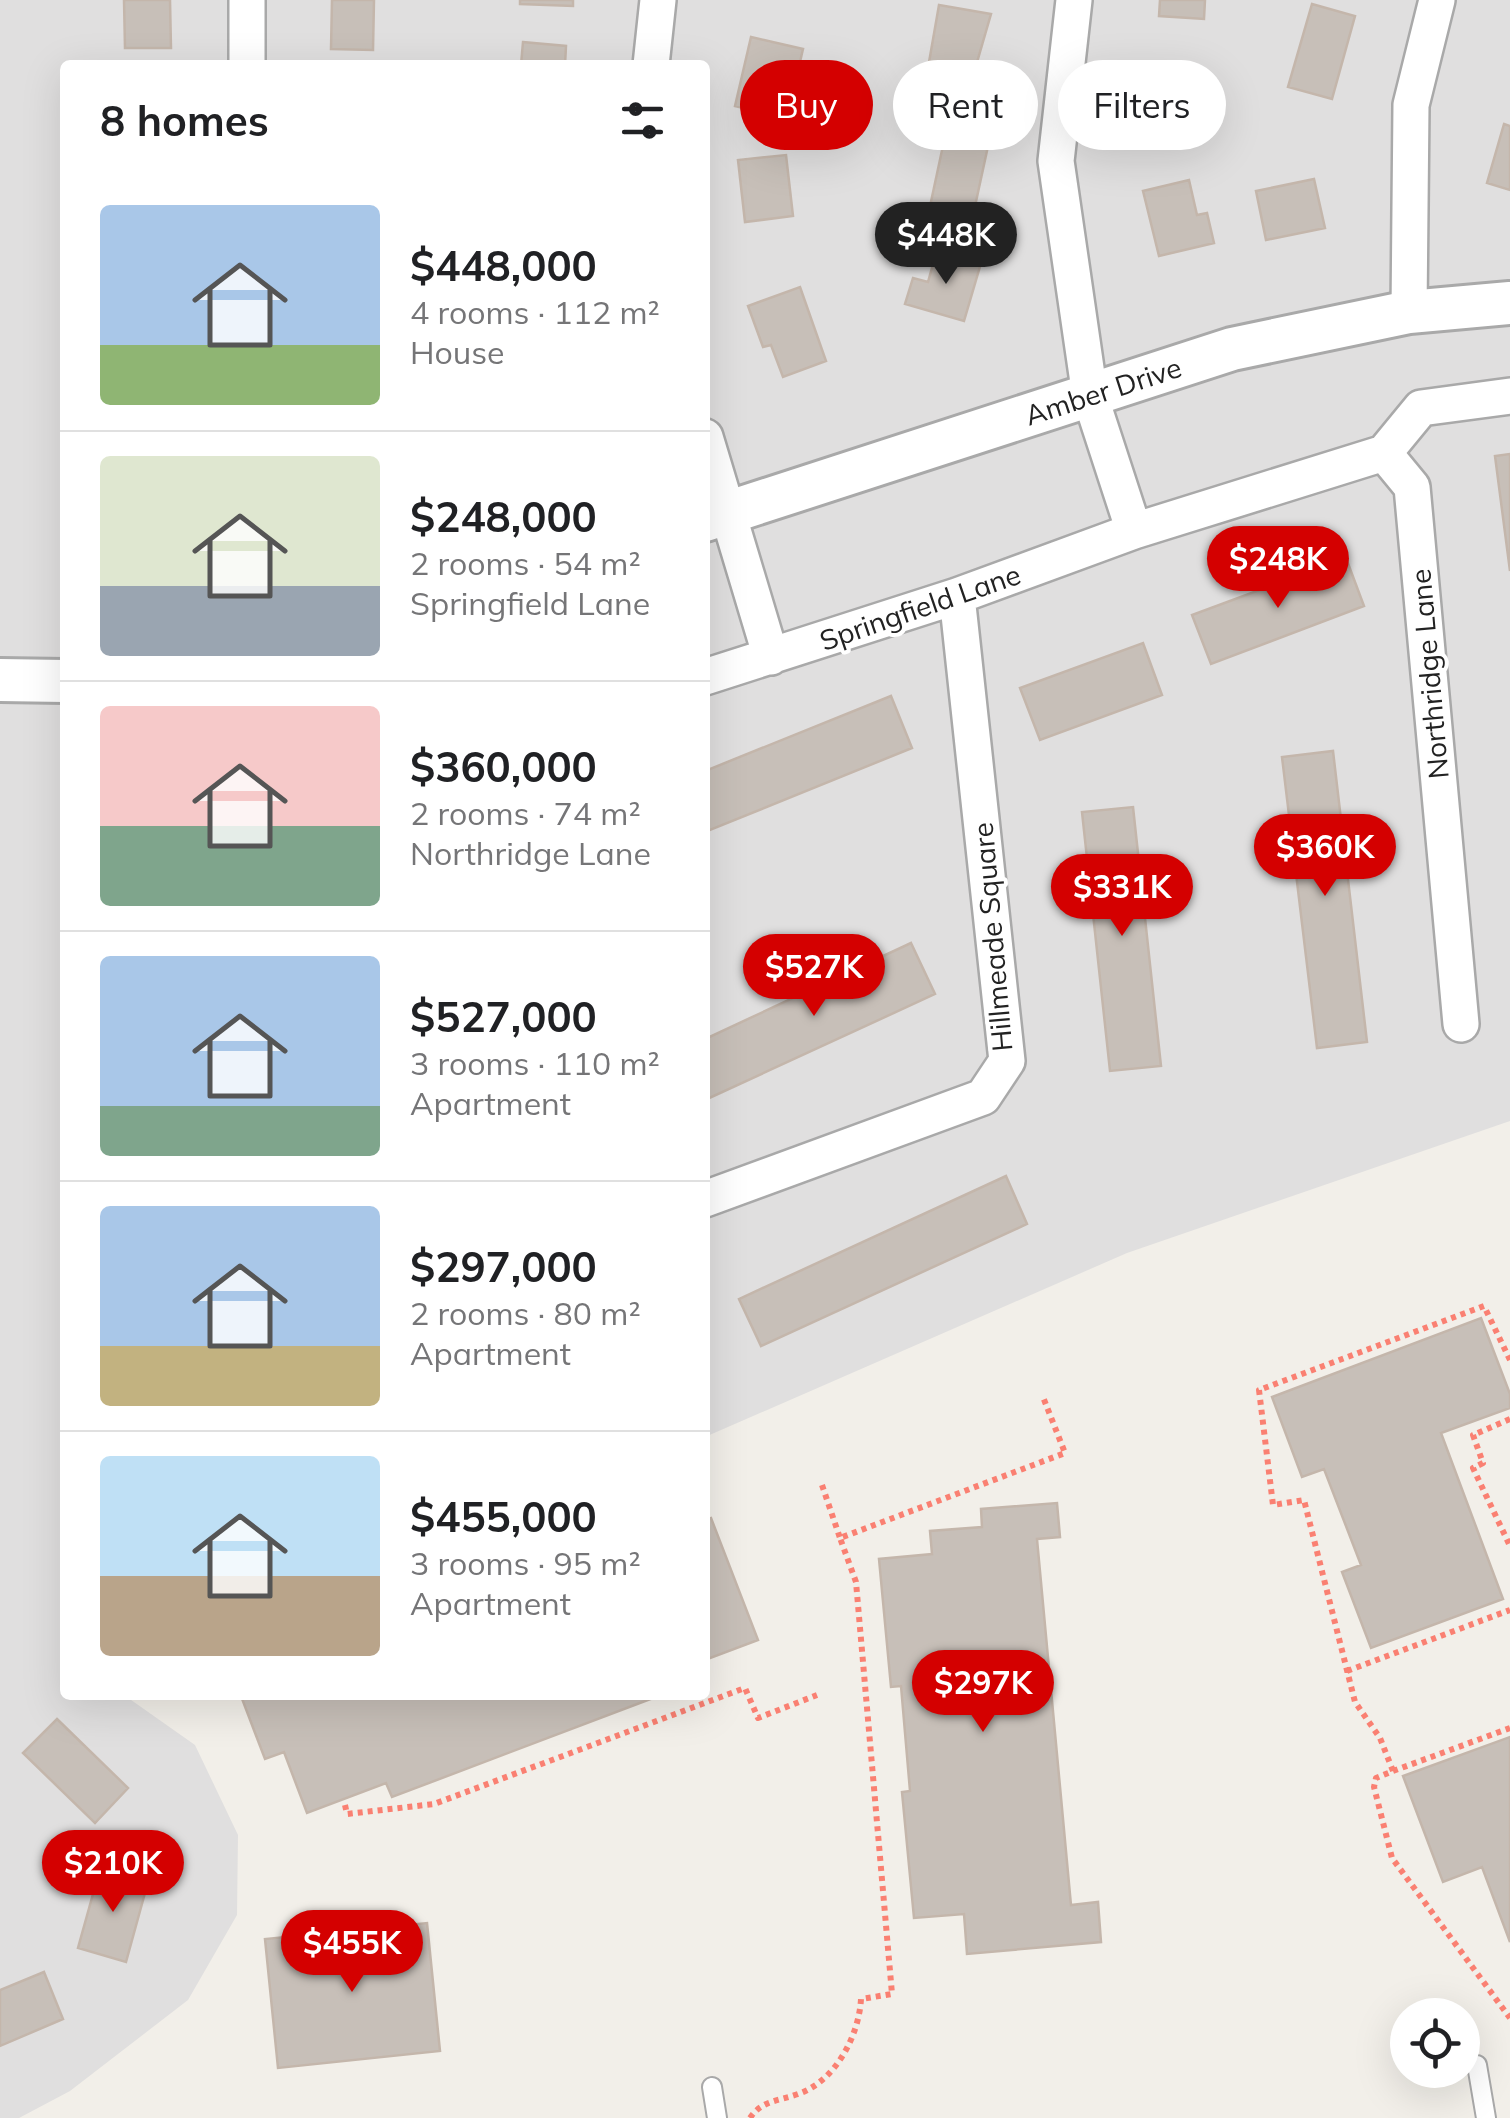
<!DOCTYPE html>
<html lang="en">
<head>
<meta charset="utf-8">
<style>
	:root { --surface:#fff; --page:#f6f6f6; --text:#202124; --muted:#757577; --line:#e0e0e0; --accent:#d40000 }
	body { margin:0; font-family:Mulish,sans-serif; background:var(--page); color:var(--text); height:100vh; display:flex; flex-direction:column; font-size:38px; white-space:nowrap }
	* { box-sizing:border-box; margin:0 }
	p { font-size:32px; color:var(--muted) }
	.icon { flex:none; width:55px; height:55px; fill:none; stroke:currentColor; stroke-width:2; stroke-linecap:round; stroke-linejoin:round }
	.map { position:relative; flex:1; overflow:hidden }
	.side { position:absolute; left:60px; top:60px; width:650px; height:1640px; display:flex; flex-direction:column; background:var(--surface); border-radius:10px; box-shadow:0 10px 40px #0002 }
	.side>* { flex:none }
	.banner { position:absolute; left:740px; top:60px; width:620px; height:90px; display:flex; gap:20px }
	.buttons { position:absolute; left:1390px; top:1998px; display:grid; gap:20px }
	.buttons a { display:grid; place-items:center; width:90px; height:90px; border-radius:50%; background:var(--surface); box-shadow:0 10px 40px #0002; font-size:50px }
	.price { position:absolute; translate:-50% -85px; padding:0 22px; border-radius:35px; background:var(--accent); color:#fff; font-size:32px; line-height:65px; filter:drop-shadow(0 2px 5px #0008) }
	.price::after { content:''; position:absolute; left:50%; top:60px; width:30px; height:22px; margin-left:-15px; background:inherit; clip-path:polygon(0 0,100% 0,50% 100%) }
	.price.on { background:#222; color:#fff }
	ul { padding:0; list-style:none }
	li { display:flex; align-items:center; gap:30px; height:250px; padding:0 40px }
	li+li { border-top:2px solid var(--line) }
	li span { display:grid; place-items:center; flex:none; width:280px; height:200px; border-radius:10px; color:#555 }
	li>.icon { margin-inline-start:auto }
	span .icon { width:120px; height:120px; fill:#fffc; stroke-width:1 }
	li b { font-size:42px }
	h2 { display:flex; justify-content:space-between; align-items:center; height:120px; padding:0 40px; font-size:42px }
	.tag { padding:0 35px; border-radius:45px; background:var(--surface); box-shadow:0 10px 40px #0002; font-size:35px; line-height:90px }
	.tag.on { background:var(--accent); color:#fff }
	.map>svg:first-child { display:block }
	.residential { fill:#e0dfdf }
	.building { fill:#c7bfb8; stroke:#c4b6ab; stroke-width:2.5 }
	.lines { fill:none; stroke-linecap:round; stroke-linejoin:round }
	.service-casing { stroke:#a9a9a9; stroke-width:22 }
	.minor-casing { stroke:#a9a9a9; stroke-width:40 }
	.tertiary-casing { stroke:#a9a9a9; stroke-width:48 }
	.path { stroke:#fa8072; stroke-width:6; stroke-dasharray:5 5; stroke-linecap:butt }
	.service { stroke:#fff; stroke-width:18 }
	.minor { stroke:#fff; stroke-width:35 }
	.tertiary { stroke:#fff; stroke-width:42 }
	.labels { text-anchor:middle; dominant-baseline:central; stroke-width:8; stroke-linejoin:round; paint-order:stroke }
	.street-label { font-size:28px; fill:#222; stroke:#fff }
</style>
</head>
<body>
<div class="map">
<svg width="1510" height="2118" viewBox="0 0 1510 2118">
	<rect width="100%" height="100%" fill="#f2efe9"/>
	<path class="residential" d="M 0,0 L 1510,0 L 1510,1121 L 1127,1253 L 705,1437 L 705,65 L 65,65 L 65,1695 L 124,1695 L 195,1745 L 238,1835 L 237,1915 L 188,2000 L 70,2091 L 19,2118 L 0,2118 Z"/>
	<path class="building" d="M 124,0 L 170,0 L 171,48 L 125,48 Z
		M 332,0 L 374,0 L 373,50 L 331,49 Z
		M 520,0 L 573,0 L 573,6 L 520,4 Z
		M 1160,0 L 1205,0 L 1204,19 L 1159,16 Z
		M 1312,4 L 1355,16 L 1332,99 L 1288,87 Z
		M 939,5 L 991,14 L 973,76 L 928,68 Z
		M 751,37 L 803,49 L 787,118 L 735,106 Z
		M 523,42 L 566,46 L 565,65 L 521,65 Z
		M 1155,78 L 1201,83 L 1195,143 L 1149,138 Z
		M 1504,124 L 1510,126 L 1510,190 L 1487,183 Z
		M 947,127 L 990,137 L 972,220 L 929,211 Z
		M 786,155 L 793,216 L 745,222 L 738,160 Z
		M 1314,179 L 1325,228 L 1266,240 L 1256,191 Z
		M 1189,180 L 1197,215 L 1207,213 L 1214,243 L 1159,256 L 1143,191 Z
		M 937,250 L 981,263 L 964,321 L 905,304 L 913,278 L 928,282 Z
		M 800,287 L 826,361 L 783,377 L 771,345 L 763,347 L 748,306 Z
		M 1510,454 L 1510,571 L 1495,456 Z
		M 1346,558 L 1364,606 L 1211,664 L 1192,615 Z
		M 1143,643 L 1162,695 L 1040,740 L 1020,688 Z
		M 891,696 L 912,748 L 705,832 L 705,771 Z
		M 1333,751 L 1367,1042 L 1317,1048 L 1282,757 Z
		M 1133,807 L 1161,1066 L 1110,1071 L 1082,812 Z
		M 911,943 L 935,994 L 705,1100 L 705,1039 Z
		M 1006,1176 L 1027,1224 L 761,1346 L 739,1299 Z
		M 1481,1318 L 1510,1394 L 1510,1408 L 1441,1433 L 1503,1599 L 1371,1648 L 1342,1572 L 1361,1565 L 1324,1469 L 1302,1477 L 1272,1397 Z
		M 1057,1503 L 1060,1537 L 1037,1539 L 1071,1905 L 1098,1902 L 1101,1942 L 967,1954 L 964,1914 L 914,1918 L 902,1792 L 910,1791 L 901,1686 L 891,1687 L 879,1559 L 932,1554 L 930,1531 L 982,1527 L 981,1509 Z
		M 711,1518 L 758,1640 L 705,1660 L 705,1520 Z
		M 661,1695 L 392,1797 L 386,1783 L 307,1813 L 284,1752 L 265,1759 L 241,1696 Z
		M 57,1719 L 128,1788 L 95,1823 L 23,1753 Z
		M 1510,1737 L 1510,1942 L 1482,1867 L 1443,1882 L 1403,1776 Z
		M 100,1869 L 148,1882 L 126,1962 L 78,1948 Z
		M 427,1923 L 440,2051 L 278,2068 L 265,1939 Z
		M 44,1972 L 63,2019 L 0,2046 L 0,1990 Z"/>
	<g class="lines">
		<g class="service-casing">
			<path id="service" d="M 1477,2065 L 1486,2118
				M 712,2087 L 717,2118"/>
		</g>
		<g class="minor-casing">
			<path id="minor" d="M 247,0 L 247,65
				M 1074,0 L 1056,161 L 1090,396 L 1134,531
				M 651,65 L 658,0
				M 1409,312 L 1411,105 L 1437,0
				M 705,437 L 771,657
				M 1384,453 L 1412,487 L 1461,1024
				M 705,677 L 957,596 L 1134,531 L 1384,453 L 1421,408 L 1510,396
				M 705,1199 L 983,1097 L 1007,1061 L 957,596"/>
		</g>
		<g class="tertiary-casing">
			<path id="tertiary" d="M 705,520 L 1232,349 L 1409,312 L 1510,303
				M 0,680 L 65,681"/>
		</g>
		<path class="path" d="M 1510,1360 L 1484,1306 L 1259,1390 L 1273,1505 L 1304,1500 L 1355,1702 L 1380,1738 L 1393,1771 L 1376,1778 L 1374,1787 L 1392,1858 L 1510,2018
			M 1510,1419 L 1473,1435 L 1483,1463 L 1473,1468 L 1510,1546
			M 822,1485 L 840,1538
			M 1347,1671 L 1510,1610
			M 1393,1771 L 1510,1728
			M 345,1805 L 347,1814 L 434,1804 L 745,1688 L 758,1718 L 817,1695
			M 750,2118 C 762,2100 779,2101 798,2094 C 836,2081 859,2035 861,1999 L 892,1994 L 856,1582 L 840,1538 L 1065,1453 L 1043,1397"/>
		<use href="#service" class="service"/>
		<use href="#minor" class="minor"/>
		<use href="#tertiary" class="tertiary"/>
	</g>
	<g class="labels">
		<g class="street-label">
			<text transform="translate(1103 391) rotate(-18)">Amber Drive</text>
			<text transform="translate(920 607) rotate(-19)">Springfield Lane</text>
			<text transform="translate(1429 674) rotate(-95)">Northridge Lane</text>
			<text transform="translate(992 937) rotate(-95)">Hillmeade Square</text>
		</g>
	</g>
</svg>
<div class="buttons">
<a><svg class="icon" aria-label="locate" viewBox="0 0 24 24"><circle cx="12" cy="12" r="6"/><path d="M12 2v4M12 18v4M2 12h4M18 12h4"/></svg></a>
</div>
<b class="price on" style="left:946px;top:287px">$448K</b>
<b class="price" style="left:1278px;top:611px">$248K</b>
<b class="price" style="left:1325px;top:899px">$360K</b>
<b class="price" style="left:1122px;top:939px">$331K</b>
<b class="price" style="left:814px;top:1019px">$527K</b>
<b class="price" style="left:983px;top:1735px">$297K</b>
<b class="price" style="left:113px;top:1915px">$210K</b>
<b class="price" style="left:352px;top:1995px">$455K</b>
<div class="banner">
<a class="tag on">Buy</a>
<a class="tag">Rent</a>
<a class="tag">Filters</a>
</div>
<section class="side">
<h2>8 homes<svg class="icon" aria-label="filters" viewBox="0 0 24 24"><path d="M4 7h16M4 17h16"/><circle cx="9" cy="7" r="2"/><circle cx="15" cy="17" r="2"/></svg></h2>
<ul>
<li><span style="background:linear-gradient(#a9c7e8 70%,#8fb573 0)"><svg class="icon" aria-label="home" viewBox="0 0 24 24"><path d="M3 11l9-7 9 7M6 9v11h12V9"/></svg></span><div><b>$448,000</b><p>4 rooms · 112 m²</p><p>House</p></div></li>
<li><span style="background:linear-gradient(#dfe7d0 65%,#9aa5b1 0)"><svg class="icon" aria-label="home" viewBox="0 0 24 24"><path d="M3 11l9-7 9 7M6 9v11h12V9"/></svg></span><div><b>$248,000</b><p>2 rooms · 54 m²</p><p>Springfield Lane</p></div></li>
<li><span style="background:linear-gradient(#f6c9c9 60%,#7fa58c 0)"><svg class="icon" aria-label="home" viewBox="0 0 24 24"><path d="M3 11l9-7 9 7M6 9v11h12V9"/></svg></span><div><b>$360,000</b><p>2 rooms · 74 m²</p><p>Northridge Lane</p></div></li>
<li><span style="background:linear-gradient(#a9c7e8 75%,#7fa58c 0)"><svg class="icon" aria-label="home" viewBox="0 0 24 24"><path d="M3 11l9-7 9 7M6 9v11h12V9"/></svg></span><div><b>$527,000</b><p>3 rooms · 110 m²</p><p>Apartment</p></div></li>
<li><span style="background:linear-gradient(#a9c7e8 70%,#c2b280 0)"><svg class="icon" aria-label="home" viewBox="0 0 24 24"><path d="M3 11l9-7 9 7M6 9v11h12V9"/></svg></span><div><b>$297,000</b><p>2 rooms · 80 m²</p><p>Apartment</p></div></li>
<li><span style="background:linear-gradient(#bfe0f5 60%,#b9a48a 0)"><svg class="icon" aria-label="home" viewBox="0 0 24 24"><path d="M3 11l9-7 9 7M6 9v11h12V9"/></svg></span><div><b>$455,000</b><p>3 rooms · 95 m²</p><p>Apartment</p></div></li>
</ul>
</section>
</div>
</body>
</html>
